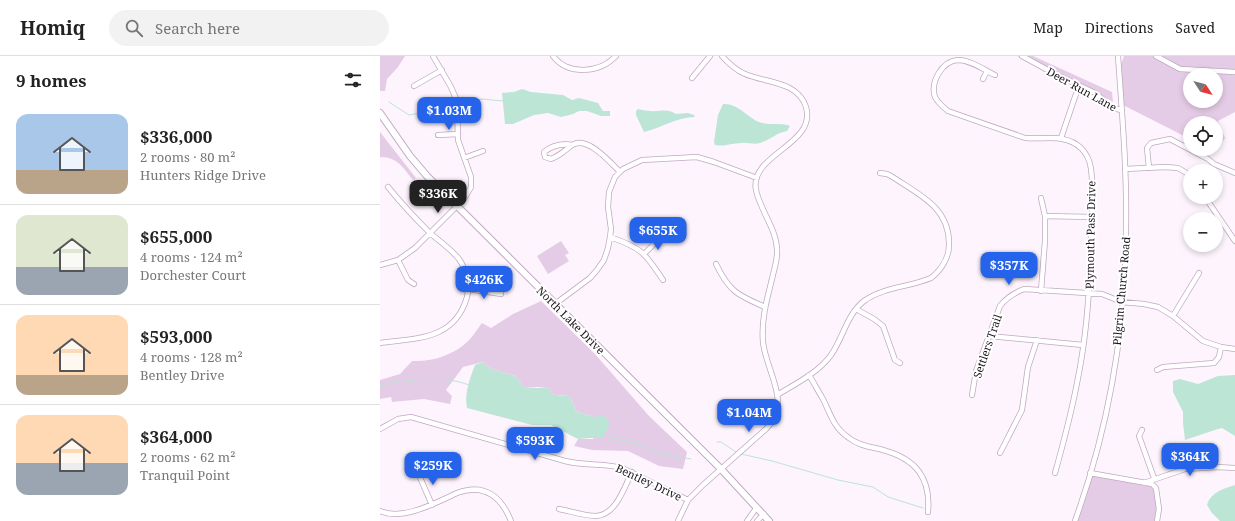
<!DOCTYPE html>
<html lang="en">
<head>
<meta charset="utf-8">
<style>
	:root { --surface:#fff; --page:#f2f2f2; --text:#222; --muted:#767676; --line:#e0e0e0; --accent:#2563eb }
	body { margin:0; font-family:"Noto Serif",serif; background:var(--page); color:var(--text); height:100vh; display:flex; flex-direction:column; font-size:15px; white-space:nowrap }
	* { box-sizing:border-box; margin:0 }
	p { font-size:13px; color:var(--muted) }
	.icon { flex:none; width:22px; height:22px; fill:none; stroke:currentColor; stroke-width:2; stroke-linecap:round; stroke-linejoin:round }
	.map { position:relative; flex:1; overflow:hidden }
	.sheet { display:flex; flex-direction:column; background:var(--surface); width:380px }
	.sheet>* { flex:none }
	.needle { width:26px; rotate:126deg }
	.tools { position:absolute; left:803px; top:12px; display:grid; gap:8px }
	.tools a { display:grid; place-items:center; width:40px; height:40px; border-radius:50%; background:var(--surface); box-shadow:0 2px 6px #0003; font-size:20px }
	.price { position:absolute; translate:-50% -34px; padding:0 9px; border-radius:8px; background:var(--accent); color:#fff; font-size:13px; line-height:26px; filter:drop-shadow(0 1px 2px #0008) }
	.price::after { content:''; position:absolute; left:50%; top:24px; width:12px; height:9px; margin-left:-6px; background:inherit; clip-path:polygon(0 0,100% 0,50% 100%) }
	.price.active { background:#222; color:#fff }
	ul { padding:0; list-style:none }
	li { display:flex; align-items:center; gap:12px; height:100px; padding:0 16px }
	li+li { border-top:1px solid var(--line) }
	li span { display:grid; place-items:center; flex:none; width:112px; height:80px; border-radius:12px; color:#555 }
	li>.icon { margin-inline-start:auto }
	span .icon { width:48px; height:48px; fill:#fffc; stroke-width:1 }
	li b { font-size:17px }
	h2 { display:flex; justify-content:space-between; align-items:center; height:48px; padding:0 16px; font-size:17px }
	header { display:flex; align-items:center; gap:24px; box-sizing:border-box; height:56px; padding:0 20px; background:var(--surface); border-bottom:1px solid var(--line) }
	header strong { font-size:19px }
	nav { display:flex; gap:22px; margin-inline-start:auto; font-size:14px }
	.search { width:280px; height:36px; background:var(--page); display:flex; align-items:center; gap:10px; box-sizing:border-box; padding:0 14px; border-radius:22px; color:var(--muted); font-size:15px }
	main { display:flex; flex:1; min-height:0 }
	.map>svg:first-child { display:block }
	.green { fill:#e5cce6; fill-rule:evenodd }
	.water { fill:#bce5d5 }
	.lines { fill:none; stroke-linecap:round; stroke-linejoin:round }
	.stream { stroke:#bce5d5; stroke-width:1 }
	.minor-casing { stroke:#c0a9c1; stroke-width:6 }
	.major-casing { stroke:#c0a9c1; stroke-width:8 }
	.minor { stroke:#fff; stroke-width:4.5 }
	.major { stroke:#fff; stroke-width:6 }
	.labels { text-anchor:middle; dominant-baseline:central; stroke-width:4; stroke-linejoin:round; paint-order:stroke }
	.street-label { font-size:11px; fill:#1e161f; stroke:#fff }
</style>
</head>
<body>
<header>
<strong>Homiq</strong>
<div class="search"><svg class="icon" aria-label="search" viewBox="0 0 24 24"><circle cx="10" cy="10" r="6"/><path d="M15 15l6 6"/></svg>Search here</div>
<nav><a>Map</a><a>Directions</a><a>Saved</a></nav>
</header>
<main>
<section class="sheet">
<h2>9 homes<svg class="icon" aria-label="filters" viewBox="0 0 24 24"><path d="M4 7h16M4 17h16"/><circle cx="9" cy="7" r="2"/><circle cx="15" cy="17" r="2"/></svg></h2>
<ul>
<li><span style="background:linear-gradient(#a9c7e8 70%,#b9a48a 0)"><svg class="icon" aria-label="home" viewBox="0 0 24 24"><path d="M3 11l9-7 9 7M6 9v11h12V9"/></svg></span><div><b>$336,000</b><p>2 rooms · 80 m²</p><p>Hunters Ridge Drive</p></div></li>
<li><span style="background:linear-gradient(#dfe7d0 65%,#9aa5b1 0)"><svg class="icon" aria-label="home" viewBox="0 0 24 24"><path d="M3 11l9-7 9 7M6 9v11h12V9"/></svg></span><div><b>$655,000</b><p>4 rooms · 124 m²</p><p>Dorchester Court</p></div></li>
<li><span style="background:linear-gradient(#ffd9b3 75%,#b9a48a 0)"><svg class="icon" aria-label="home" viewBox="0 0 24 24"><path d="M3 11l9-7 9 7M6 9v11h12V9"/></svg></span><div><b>$593,000</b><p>4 rooms · 128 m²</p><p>Bentley Drive</p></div></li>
<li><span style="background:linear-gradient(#ffd9b3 60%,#9aa5b1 0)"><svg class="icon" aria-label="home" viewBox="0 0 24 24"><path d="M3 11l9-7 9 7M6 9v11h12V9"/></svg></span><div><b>$364,000</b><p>2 rooms · 62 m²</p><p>Tranquil Point</p></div></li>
</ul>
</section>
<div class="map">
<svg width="855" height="465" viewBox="0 0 855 465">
	<rect width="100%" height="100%" fill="#fdf4fe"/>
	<path class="green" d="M 0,0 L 25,0 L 18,11 L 7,23 L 5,35 L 0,35 Z
		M 637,0 L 653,0 L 732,36 L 733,46 L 701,28 L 664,13 Z
		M 744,0 L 855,0 L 855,56 L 838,65 L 845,82 L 835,96 L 830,93 L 836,93 L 836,67 L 810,67 L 810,83 L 741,48 L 739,14 ZM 810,19 L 836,19 L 836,45 L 810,45 Z
		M 0,76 L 36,122 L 33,124 C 23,112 18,101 0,101 Z
		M 181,185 L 189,197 L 185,199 L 189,205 L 168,218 L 157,200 Z
		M 161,245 L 215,298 L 269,360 L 307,396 L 303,413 L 279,410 L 248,395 L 212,394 L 194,390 L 198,383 L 213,383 L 214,361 L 197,356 L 189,340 L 174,339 L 167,331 L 144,331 L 135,320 L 111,313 L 103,306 L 83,311 L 66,334 L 72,340 L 70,348 L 44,343 L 12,346 L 11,341 L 0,343 L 0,324 L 20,318 L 32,305 C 52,306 75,299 89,284 C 94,279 98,272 102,267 L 111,272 L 133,258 Z
		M 710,417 L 772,428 L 776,432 L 777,465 L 695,465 Z"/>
	<path class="water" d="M 142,33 L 151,36 L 183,39 L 192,44 L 199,42 L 218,47 L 223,55 L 230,55 L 230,60 L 221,60 L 207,55 L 199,55 L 193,58 L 181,61 L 168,57 L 154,59 L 133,68 L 125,68 L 122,37 L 134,36 Z
		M 343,48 C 358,47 367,61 379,66 C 389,70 400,66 410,70 L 407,75 C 396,77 390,84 380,87 C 374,89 367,86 361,87 C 352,87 343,91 335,89 L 334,86 L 338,59 Z
		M 258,53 C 263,54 267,55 271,55 C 280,56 287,52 296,58 L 308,57 L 314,59 L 315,61 C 297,61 281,72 264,76 L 256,59 L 256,55 Z
		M 103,306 L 111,313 L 135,320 L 144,331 L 158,332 L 167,331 L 174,339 L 189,340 L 197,356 L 214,361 L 224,359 L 230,369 L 223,381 L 198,383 L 171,369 L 152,369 L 87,352 C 84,338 90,322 95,309 Z
		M 855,319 L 855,380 L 842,372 L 838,373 L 805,384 L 803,367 L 803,356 L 793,336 L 793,325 L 800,323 L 818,328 L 838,320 Z
		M 855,429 L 855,465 L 840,465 L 832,457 L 827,449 C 831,436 843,433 855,429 Z"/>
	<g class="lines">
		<path class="stream" d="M 9,46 L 29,59 L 71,51
			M 80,50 L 102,43 L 123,45
			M 0,329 C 26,324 64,319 89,329
			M 224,378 L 229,381 L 255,387 L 279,397 L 311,403
			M 337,386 L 341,386 L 356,396
			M 361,398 L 392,405 L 458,424 L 493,431 L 508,441 L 543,452"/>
		<g class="minor-casing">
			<path id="minor" d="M 173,0 C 188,20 220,17 236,0
				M 642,0 L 675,18 L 715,37 L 733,52 L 741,54
				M 776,0 L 800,13 L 855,16
				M 615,19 C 604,14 591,4 578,4 C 562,5 550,26 555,41 C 558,47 563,51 568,55 L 645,82 C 664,84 685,77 701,92 C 706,97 710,105 711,113 C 714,136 712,163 711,186 C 710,232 707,277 698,322 C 692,354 684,385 675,417
				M 312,22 L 330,0
				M 603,23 L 607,15
				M 34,30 L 62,14
				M 58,79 L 78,78
				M 681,82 L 696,38
				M 192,89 C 181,87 173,89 164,96 L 165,101 L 171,103 C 181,99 184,95 192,89 C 207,79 231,107 240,116
				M 84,102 L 103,95
				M 769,112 L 767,92 L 771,87 L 790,83 L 828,103 L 834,108 L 855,117
				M 745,113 L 785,111 L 798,112 L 810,119
				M 825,141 L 855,185
				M 661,142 L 665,160 L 665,185 L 661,235
				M 665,160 L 712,161
				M 230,181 C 262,192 265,197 283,224
				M 264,198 L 281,181
				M 18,204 L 28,224 L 34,228
				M 336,208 C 349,235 357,239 385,251
				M 0,209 L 18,204 L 35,192 L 84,143 L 91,131 L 91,121 L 78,84 L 77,45 L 71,31 L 53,0
				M 89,233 L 121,238
				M 175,248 L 210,222 L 217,214 L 224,204 L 228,192 L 230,181 L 231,173 L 228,151 L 229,136 L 235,121 L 243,113 L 262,104 L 317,101 L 334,106 L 377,122
				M 476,253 L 494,263 L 503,270 L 515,304 L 520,307
				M 793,260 L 819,217
				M 609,280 L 703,289
				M 0,287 C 37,282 75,284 87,241 C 90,229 86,213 79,203 C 71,193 59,185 49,176 C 35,162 21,147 8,131
				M 777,314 L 783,311 L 834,307 L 839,301 L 841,291
				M 429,319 C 434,327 438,335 443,343 C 451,359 453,371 469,382 C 479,390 492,391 503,394 C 536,403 551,422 548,456
				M 397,339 C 415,328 438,317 451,299 C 463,282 467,258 484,245 C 503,231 530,231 551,222 C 561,214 569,202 569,189 C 570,151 538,138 511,120 L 507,118 L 500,117
				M 592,339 L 596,315 L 620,250 C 627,241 634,237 644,233 L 722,238 L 742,246 L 764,248 L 778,251 L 793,260 L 823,285 L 841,291 L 855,293
				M 0,373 L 18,363 L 31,361 L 185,405 C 204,410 224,407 242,412 L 308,444
				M 762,374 L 759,380 L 774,422
				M 620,397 L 642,354 L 648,311 L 657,284
				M 38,417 L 52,449
				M 710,417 L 772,428 L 776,432 L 779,453 L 777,465
				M 764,427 L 805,413 L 837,411 L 855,412
				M 179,453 C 190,455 204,460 216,460 C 236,459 244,432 252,416
				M 0,455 C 23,465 55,447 77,437 C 104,427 121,440 131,465
				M 298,465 L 308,444 L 323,429 L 386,373 C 413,347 386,316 383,286 C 381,264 387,243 392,223 C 394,213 398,203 397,193 C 396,172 380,154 376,134 C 369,98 437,89 426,51 C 418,25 386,27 365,18 C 356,14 349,8 342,0
				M 367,465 L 377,451
				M 377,465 L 384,458
				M 695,465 C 729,371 746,270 746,170 C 747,113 742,57 738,0"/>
		</g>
		<g class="major-casing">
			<path id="major" d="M 0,57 L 30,100 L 47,120 L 341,413 L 389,465"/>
		</g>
		<use href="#minor" class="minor"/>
		<use href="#major" class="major"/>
	</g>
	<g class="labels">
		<g class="street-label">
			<text transform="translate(702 33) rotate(29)">Deer Run Lane</text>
			<text transform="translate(710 179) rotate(-89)">Plymouth Pass Drive</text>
			<text transform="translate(741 235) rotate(-85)">Pilgrim Church Road</text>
			<text transform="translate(191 264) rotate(45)">North Lake Drive</text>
			<text transform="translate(607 290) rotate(-71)">Settlers Trail</text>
			<text transform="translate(269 426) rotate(25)">Bentley Drive</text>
		</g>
	</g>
</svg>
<div class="tools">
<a><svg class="needle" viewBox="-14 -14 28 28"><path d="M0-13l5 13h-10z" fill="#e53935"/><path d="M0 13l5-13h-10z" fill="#767676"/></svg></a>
<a><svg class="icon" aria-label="locate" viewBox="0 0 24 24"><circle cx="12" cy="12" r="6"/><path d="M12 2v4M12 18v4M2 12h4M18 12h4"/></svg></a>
<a>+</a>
<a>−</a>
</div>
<b class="price" style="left:69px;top:75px">$1.03M</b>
<b class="price active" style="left:58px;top:158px">$336K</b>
<b class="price" style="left:278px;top:195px">$655K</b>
<b class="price" style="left:629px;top:230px">$357K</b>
<b class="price" style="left:104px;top:244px">$426K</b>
<b class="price" style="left:369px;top:377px">$1.04M</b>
<b class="price" style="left:155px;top:405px">$593K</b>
<b class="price" style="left:810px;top:421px">$364K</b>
<b class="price" style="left:53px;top:430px">$259K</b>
</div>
</main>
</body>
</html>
